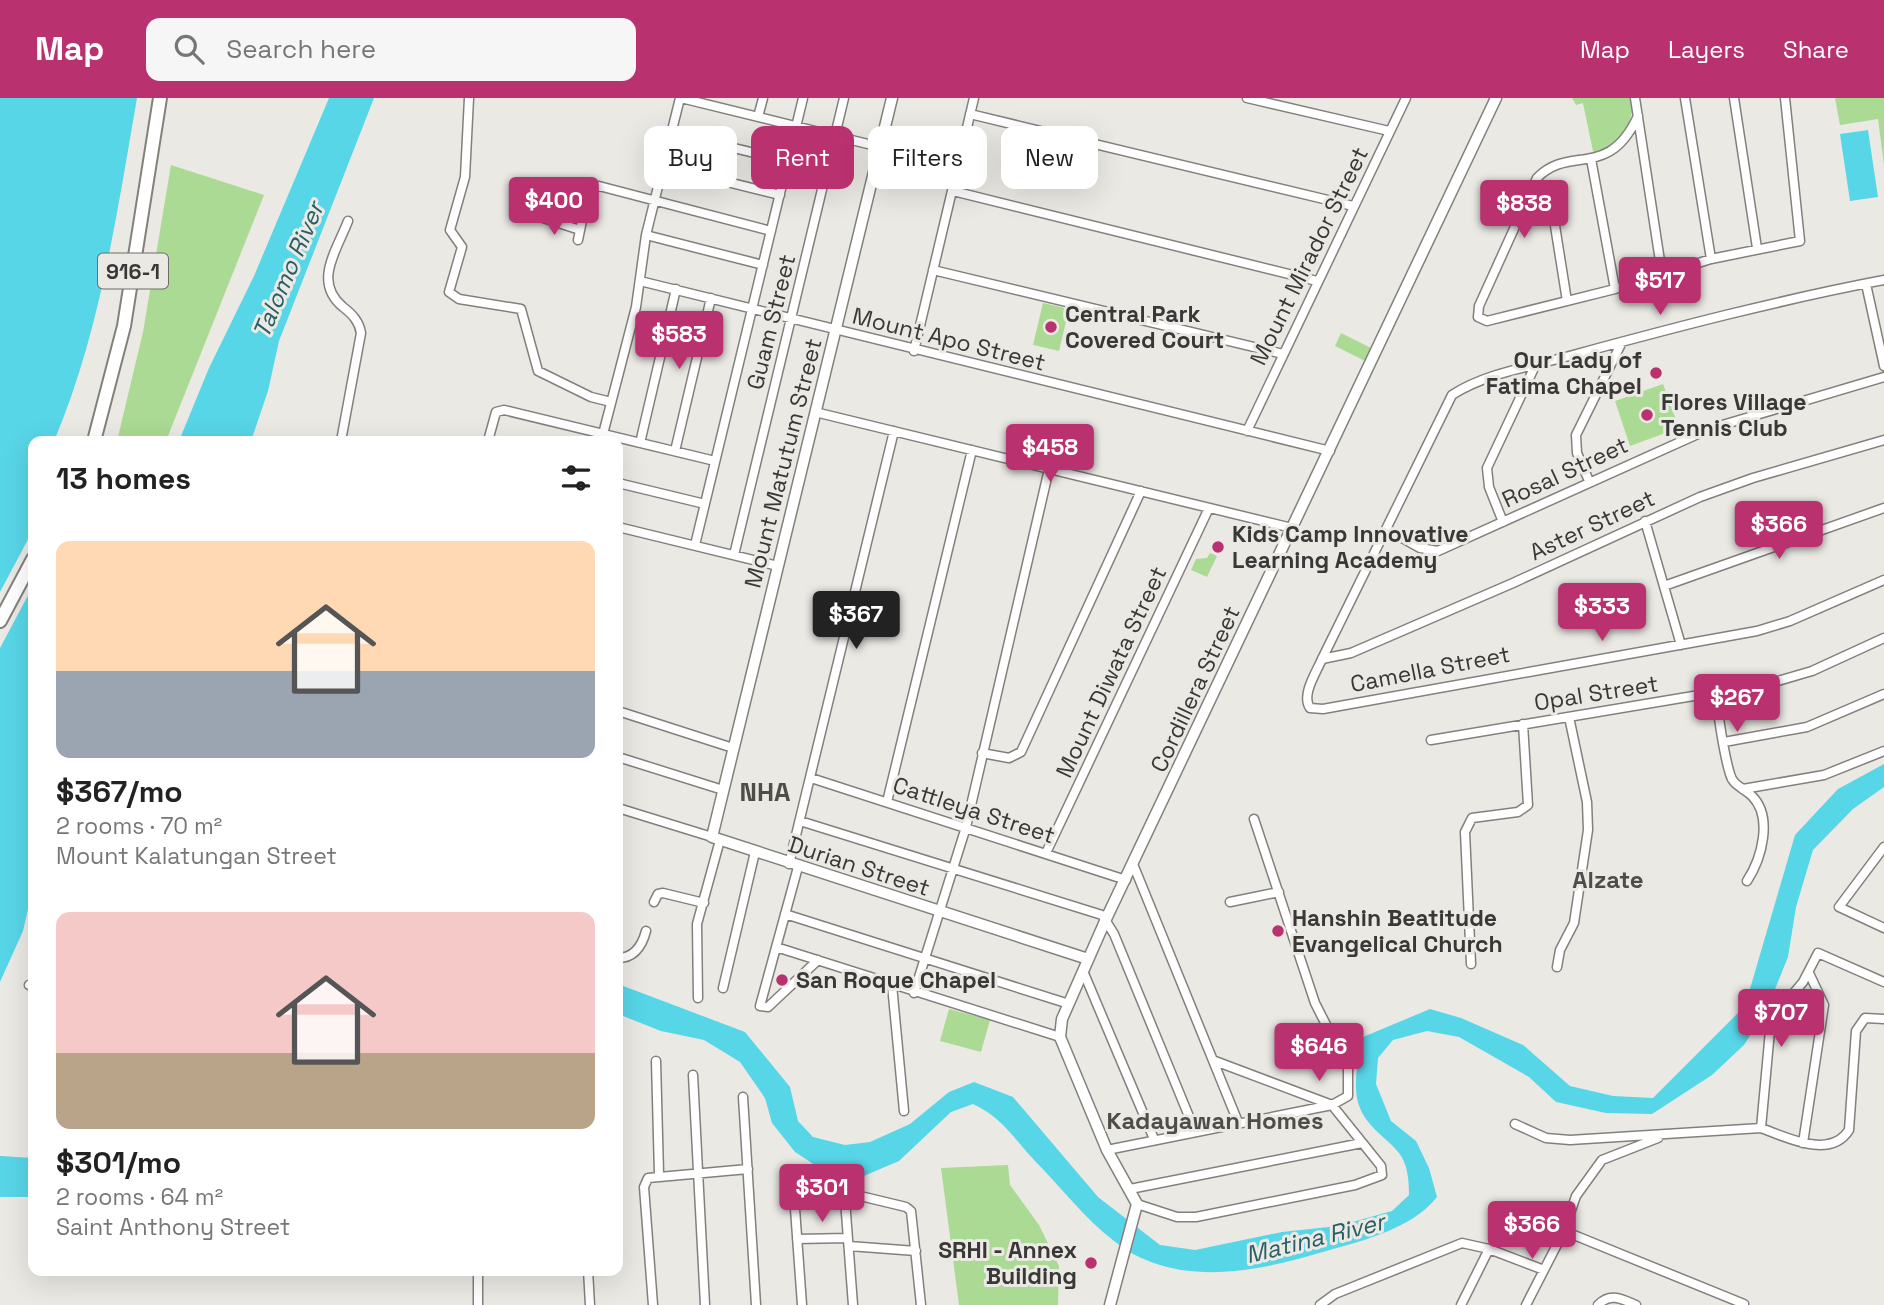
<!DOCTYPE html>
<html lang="en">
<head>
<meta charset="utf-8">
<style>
	:root { --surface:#fff; --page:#f6f6f6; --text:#222; --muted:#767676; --accent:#b9316f }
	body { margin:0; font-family:"Space Grotesk",sans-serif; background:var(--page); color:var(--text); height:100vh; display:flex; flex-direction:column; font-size:26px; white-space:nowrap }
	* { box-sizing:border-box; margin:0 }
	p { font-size:23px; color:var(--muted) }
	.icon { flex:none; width:38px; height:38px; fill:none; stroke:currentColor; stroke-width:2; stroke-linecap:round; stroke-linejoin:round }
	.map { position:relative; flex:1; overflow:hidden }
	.drawer { position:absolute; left:28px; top:338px; width:595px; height:840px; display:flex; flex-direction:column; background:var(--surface); border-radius:14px; box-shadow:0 7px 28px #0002 }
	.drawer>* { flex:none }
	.top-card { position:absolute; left:644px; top:28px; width:665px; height:63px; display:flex; gap:14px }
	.price { position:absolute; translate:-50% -60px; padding:0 16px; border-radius:7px; background:var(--accent); color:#fff; font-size:23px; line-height:46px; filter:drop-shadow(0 2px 4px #0008) }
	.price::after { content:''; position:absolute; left:50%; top:42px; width:21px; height:16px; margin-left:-10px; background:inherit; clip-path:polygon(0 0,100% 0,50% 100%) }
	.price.current { background:#222; color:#fff }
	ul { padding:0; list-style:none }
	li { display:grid; align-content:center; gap:14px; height:371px; padding:0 28px }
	li span { display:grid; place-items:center; height:217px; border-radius:14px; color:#555 }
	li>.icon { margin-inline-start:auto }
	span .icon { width:126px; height:126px; fill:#fffc; stroke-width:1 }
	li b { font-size:30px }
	h2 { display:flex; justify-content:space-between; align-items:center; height:84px; padding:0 28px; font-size:30px }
	.chip { padding:0 24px; border-radius:14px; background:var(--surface); box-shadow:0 7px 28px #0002; font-size:24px; line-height:63px }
	.chip.current { background:var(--accent); color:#fff }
	header { display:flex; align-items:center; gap:42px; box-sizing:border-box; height:98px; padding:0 35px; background:var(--accent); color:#fff }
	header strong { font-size:33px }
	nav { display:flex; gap:38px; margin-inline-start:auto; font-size:24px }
	.search { width:490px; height:63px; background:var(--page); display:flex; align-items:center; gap:18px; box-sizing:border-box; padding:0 24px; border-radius:14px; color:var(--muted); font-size:26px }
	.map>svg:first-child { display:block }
	.green { fill:#abda94 }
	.water { fill:#57d6e8 }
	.pier { fill:#ebe9e4 }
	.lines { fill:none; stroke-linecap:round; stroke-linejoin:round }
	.minor-casing { stroke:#83807c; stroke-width:11 }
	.tertiary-casing { stroke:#83807c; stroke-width:13 }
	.primary-casing { stroke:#83807c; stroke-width:16 }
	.minor { stroke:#fff; stroke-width:8 }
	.tertiary { stroke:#fff; stroke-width:10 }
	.primary { stroke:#fff; stroke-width:12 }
	.poi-dot { fill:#b9316f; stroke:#ebe9e4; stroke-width:2.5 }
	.labels { text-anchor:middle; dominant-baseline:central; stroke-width:6; stroke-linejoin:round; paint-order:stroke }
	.shield { fill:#ebe9e4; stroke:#6e6d6b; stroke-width:2 }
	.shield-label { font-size:21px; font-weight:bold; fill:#393837 }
	.street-label { font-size:23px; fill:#393837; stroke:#ebe9e4 }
	.poi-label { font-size:23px; font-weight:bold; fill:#393837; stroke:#ebe9e4; text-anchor:start }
	.water-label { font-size:24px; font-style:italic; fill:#295e66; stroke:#ebe9e4 }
	.neighbourhood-label { font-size:24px; font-weight:bold; fill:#4f4d49; stroke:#ebe9e4 }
	.quarter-label { font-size:26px; font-weight:bold; fill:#4f4d49; stroke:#ebe9e4 }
</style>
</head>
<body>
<header>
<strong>Map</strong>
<div class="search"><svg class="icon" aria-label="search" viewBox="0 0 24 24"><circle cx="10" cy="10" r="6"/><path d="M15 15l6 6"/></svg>Search here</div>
<nav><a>Map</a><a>Layers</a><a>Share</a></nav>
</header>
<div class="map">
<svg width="1884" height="1207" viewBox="0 0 1884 1207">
	<rect width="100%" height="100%" fill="#ebe9e4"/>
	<path class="green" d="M 1572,0 L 1631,0 C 1636,28 1618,46 1594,58 L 1583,5 L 1576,7 Z
		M 1835,0 L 1884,0 L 1884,67 L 1878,21 L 1840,27 Z
		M 171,67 L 264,97 L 166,343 L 117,343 L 143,234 Z
		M 1043,205 L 1069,211 L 1059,253 L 1033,247 Z
		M 1341,235 L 1371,250 L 1365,263 L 1335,248 Z
		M 1663,286 L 1679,330 L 1630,348 L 1615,303 Z
		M 1210,455 L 1217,458 L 1207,479 L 1191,472 L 1196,461 L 1207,460 Z
		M 1795,900 L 1819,905 L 1817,918 L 1793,913 Z
		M 949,911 L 990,922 L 981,954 L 940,943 Z
		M 1008,1067 L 1010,1087 L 1039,1127 L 1059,1168 L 1058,1207 L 959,1207 L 941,1070 Z"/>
	<path class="water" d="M 0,0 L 137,0 C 117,115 100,235 54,343 L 33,343 L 33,789 L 23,833 L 0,884 Z
		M 329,0 L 374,0 L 279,243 L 268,293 L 251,343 L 179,343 L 209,270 L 254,178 Z
		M 1868,32 L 1878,99 L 1850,103 L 1840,36 Z
		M 1884,666 L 1884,689 L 1853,711 L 1813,752 L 1796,809 L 1788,859 L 1767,911 L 1744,947 L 1712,977 L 1652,1016 L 1606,1015 L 1556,1004 L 1529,979 L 1459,939 L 1427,933 L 1393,942 L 1378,960 L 1376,986 L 1391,1023 L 1416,1043 L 1429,1070 L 1437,1099 C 1411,1132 1358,1144 1319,1155 C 1252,1175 1173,1190 1114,1143 C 1085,1121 1061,1089 1035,1063 C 1014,1041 1002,1019 973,1006 L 951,1014 L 899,1063 L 859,1080 L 821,1071 L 795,1054 L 772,1025 L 765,1000 L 740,964 L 704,942 L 661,933 L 618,916 L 618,886 L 745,934 L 790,989 L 798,1023 L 813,1039 L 845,1047 L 870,1044 L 910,1026 L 949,994 L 974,984 L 1013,999 L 1098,1099 L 1160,1147 L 1195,1152 L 1282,1134 L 1338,1128 L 1392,1113 L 1409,1097 C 1409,1084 1408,1066 1399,1055 C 1386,1039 1368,1030 1360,1010 C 1351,989 1359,960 1363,939 L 1430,911 L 1461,920 L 1523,947 L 1570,988 L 1613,998 L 1653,1000 L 1745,908 L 1795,737 L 1838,691 Z
		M 0,1058 L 33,1060 L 33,1099 L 0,1099 Z"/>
	<path class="pier" d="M 33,432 L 33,488 L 0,550 L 0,494 Z"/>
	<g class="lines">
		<g class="minor-casing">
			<path id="minor" d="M 469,0 L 465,79 L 450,132 L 462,149 L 449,194 L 459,201 L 521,211 L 538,273 L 591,299 L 611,304
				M 681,0 L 880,49
				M 1247,0 L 1389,33
				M 1635,0 L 1662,176
				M 1685,0 L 1711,161
				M 1734,0 L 1757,150
				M 970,16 L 1353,108
				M 1638,18 C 1608,83 1570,46 1537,80 L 1479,208 L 1478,219 L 1487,223 L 1615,191 L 1711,161 L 1800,143 L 1785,0
				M 758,19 L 763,0
				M 671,35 L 788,63
				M 1591,61 L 1615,191
				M 663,68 L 780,97
				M 1532,90 L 1552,109 L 1567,203
				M 953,93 L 1317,183
				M 537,118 L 580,132
				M 646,137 L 763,167
				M 578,142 L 588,94 L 599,88 L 771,133
				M 933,172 L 1283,256
				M 1884,182 C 1779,202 1676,229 1573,257 C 1534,268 1485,275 1452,297 L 1322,561 C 1316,575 1301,597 1310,610 L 1323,611 L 1757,533 L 1790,523 L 1884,482
				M 640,183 L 1330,353
				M 1866,186 L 1884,268
				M 914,253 L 974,0
				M 815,314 L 1292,430
				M 1247,333 L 1406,0
				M 603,336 L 636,209 L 646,137 L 680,0
				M 341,343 L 361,235 C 359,223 352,216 343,209 C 313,184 336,154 348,123
				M 488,343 L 496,314 L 504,312 L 715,363
				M 640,345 L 676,191
				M 675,353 L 711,200
				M 1589,383 L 1577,355 L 1576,337 L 1622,244
				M 618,385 L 705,406
				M 1645,423 L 1681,547
				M 1503,424 L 1489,389 L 1487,370 L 1535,268
				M 618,429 L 778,468
				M 1386,431 L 1420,450 L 1438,453 L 1709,331 L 1884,279
				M 695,447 L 803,0
				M 734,457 L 844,0
				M 1664,488 L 1884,410
				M 1322,561 L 1351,555 L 1513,485 L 1700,399 L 1753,380 L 1884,342
				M 1715,596 C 1720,622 1722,650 1730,676 C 1733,688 1743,689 1752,698 C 1773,719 1762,760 1747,783
				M 618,613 L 733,650
				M 1431,642 L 1771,585 L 1812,573 L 1884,540
				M 1724,644 L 1807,629 L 1884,596
				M 982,655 L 1009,660 L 1021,654 L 1141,393
				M 618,659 L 723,692
				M 811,680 L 1126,782
				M 1743,691 L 1824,677 L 1884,653
				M 887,704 L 972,352
				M 618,710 L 712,739
				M 800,723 L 1102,817 L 1114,836 L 1195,1033
				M 1884,749 L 1839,809 L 1884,830
				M 1046,755 L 1209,410
				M 789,766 L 894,333
				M 1133,766 L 1238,1024
				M 798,769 L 760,908 L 768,909 L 818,862
				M 654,804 L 658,796 L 663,795 L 704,805
				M 1230,804 L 1279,794
				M 785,816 L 1069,906
				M 776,849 L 1060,939
				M 618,860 C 634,860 642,848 646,833
				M 1471,866 L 1465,734 L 1472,720 L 1518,714 L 1528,707 L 1523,626
				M 1557,869 L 1560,852 L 1574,825 L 1588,732 L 1587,704 L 1569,619
				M 1083,873 L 1154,1041
				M 29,887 L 33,889
				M 892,887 L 904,1013
				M 723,890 L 755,754
				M 914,895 L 966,729 L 1049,371
				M 698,900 L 697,826 L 720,742
				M 656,963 L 659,1076
				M 693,977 L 705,1207
				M 743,999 L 756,1207
				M 1515,1026 L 1546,1040 L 1570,1042 L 1761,1030 L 1771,922 L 1803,884 L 1818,855 L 1884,884
				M 1761,1030 C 1786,1039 1830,1062 1849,1032 L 1856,933 L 1865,920 L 1884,921
				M 1803,1045 L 1824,907 L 1809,875
				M 1107,1052 L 1332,1007 L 1348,998 L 1348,970 L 1315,905 L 1254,721
				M 1130,1091 L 1362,1045
				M 794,1097 L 802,1207
				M 1137,1106 L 1177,1119 L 1196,1119 L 1355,1087 L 1382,1077 L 1381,1068 L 1332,1007 L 1215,963
				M 1564,1133 L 1744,1206
				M 797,1141 L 848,1140
				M 849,1148 L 916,1153
				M 588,1172 L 590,1207
				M 478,1207 L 478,1172
				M 653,1207 L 644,1089 L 648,1080 L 748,1071
				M 853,1207 L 845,1102 L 852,1096 L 906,1109 L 911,1113 L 921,1207
				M 1320,1207 L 1335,1196 L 1462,1145 L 1489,1151 L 1544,1172
				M 1461,1207 L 1489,1151
				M 1526,1207 L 1564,1133 L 1576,1098 L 1602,1062 L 1658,1040
				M 1598,1207 C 1610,1194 1622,1201 1636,1207"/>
		</g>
		<g class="tertiary-casing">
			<path id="tertiary" d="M 892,0 L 712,739 L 1088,861
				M 1110,1207 L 1137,1106 L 1107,1052 L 1060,939 L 1062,921 L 1106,821 L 1496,0"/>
		</g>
		<g class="primary-casing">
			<path id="primary" d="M 94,343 L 124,228 L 160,0
				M 0,523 L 33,461"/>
		</g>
		<use href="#minor" class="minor"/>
		<use href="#tertiary" class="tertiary"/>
		<use href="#primary" class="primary"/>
	</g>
	<g class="poi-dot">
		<circle cx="1051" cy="229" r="7"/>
		<circle cx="1656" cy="275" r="7"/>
		<circle cx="1647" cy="317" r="7"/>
		<circle cx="1218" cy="449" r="7"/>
		<circle cx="1278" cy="833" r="7"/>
		<circle cx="782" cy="882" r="7"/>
		<circle cx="1091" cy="1165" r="7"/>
	</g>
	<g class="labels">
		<rect class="shield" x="98" y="155.5" width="70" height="35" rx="5"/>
		<g class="shield-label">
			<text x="133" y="173">916-1</text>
		</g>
		<g class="street-label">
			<text transform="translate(1309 158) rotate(-64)">Mount Mirador Street</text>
			<text transform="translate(771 224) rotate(-76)">Guam Street</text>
			<text transform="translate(949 241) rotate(14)">Mount Apo Street</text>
			<text transform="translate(783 365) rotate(-76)">Mount Matutum Street</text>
			<text transform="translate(1565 374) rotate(-25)">Rosal Street</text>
			<text transform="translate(1592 427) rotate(-25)">Aster Street</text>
			<text transform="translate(1430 571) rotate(-11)">Camella Street</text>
			<text transform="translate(1111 574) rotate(-65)">Mount Diwata Street</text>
			<text transform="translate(1195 591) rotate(-65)">Cordillera Street</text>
			<text transform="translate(1596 595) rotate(-9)">Opal Street</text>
			<text transform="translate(974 712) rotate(18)">Cattleya Street</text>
			<text transform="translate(859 768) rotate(18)">Durian Street</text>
		</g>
		<g class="poi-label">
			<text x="1065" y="216">Central Park<tspan x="1065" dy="26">Covered Court</tspan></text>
			<text x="1642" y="262" text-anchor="end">Our Lady of<tspan x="1642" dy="26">Fatima Chapel</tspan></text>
			<text x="1661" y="304">Flores Village<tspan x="1661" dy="26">Tennis Club</tspan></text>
			<text x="1232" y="436">Kids Camp Innovative<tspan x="1232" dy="26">Learning Academy</tspan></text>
			<text x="1292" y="820">Hanshin Beatitude<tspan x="1292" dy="26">Evangelical Church</tspan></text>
			<text x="796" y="882">San Roque Chapel</text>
			<text x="1077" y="1152" text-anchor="end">SRHI - Annex<tspan x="1077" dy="26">Building</tspan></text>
		</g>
		<g class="water-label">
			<text transform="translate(288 172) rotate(-67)">Talomo River</text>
			<text transform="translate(1315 1140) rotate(-14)">Matina River</text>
		</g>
		<g class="neighbourhood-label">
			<text x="1608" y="781">Alzate</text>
			<text x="1215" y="1022">Kadayawan Homes</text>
		</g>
		<g class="quarter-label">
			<text x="765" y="694">NHA</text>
		</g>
	</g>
</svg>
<b class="price" style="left:554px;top:139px">$400</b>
<b class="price" style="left:1524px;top:142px">$838</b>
<b class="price" style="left:1660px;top:219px">$517</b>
<b class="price" style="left:679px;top:273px">$583</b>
<b class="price" style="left:1050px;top:386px">$458</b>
<b class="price" style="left:1779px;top:463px">$366</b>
<b class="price" style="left:1602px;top:545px">$333</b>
<b class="price current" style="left:856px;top:553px">$367</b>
<b class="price" style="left:1737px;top:636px">$267</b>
<b class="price" style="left:1781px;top:951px">$707</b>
<b class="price" style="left:1319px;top:985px">$646</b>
<b class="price" style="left:822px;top:1126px">$301</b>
<b class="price" style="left:1532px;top:1163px">$366</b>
<div class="top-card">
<a class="chip">Buy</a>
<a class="chip current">Rent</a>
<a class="chip">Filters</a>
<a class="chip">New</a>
</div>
<section class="drawer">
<h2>13 homes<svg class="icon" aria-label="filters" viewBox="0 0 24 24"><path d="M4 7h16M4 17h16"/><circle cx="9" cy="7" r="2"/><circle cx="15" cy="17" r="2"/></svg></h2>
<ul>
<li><span style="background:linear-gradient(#ffd9b3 60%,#9aa5b1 0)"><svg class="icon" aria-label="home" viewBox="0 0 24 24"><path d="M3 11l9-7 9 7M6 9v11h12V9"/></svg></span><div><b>$367/mo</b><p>2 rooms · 70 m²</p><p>Mount Kalatungan Street</p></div></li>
<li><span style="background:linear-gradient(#f6c9c9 65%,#b9a48a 0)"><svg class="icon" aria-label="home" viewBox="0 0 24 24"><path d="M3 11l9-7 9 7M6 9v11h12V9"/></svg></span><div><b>$301/mo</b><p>2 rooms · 64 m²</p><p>Saint Anthony Street</p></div></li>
</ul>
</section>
</div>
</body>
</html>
